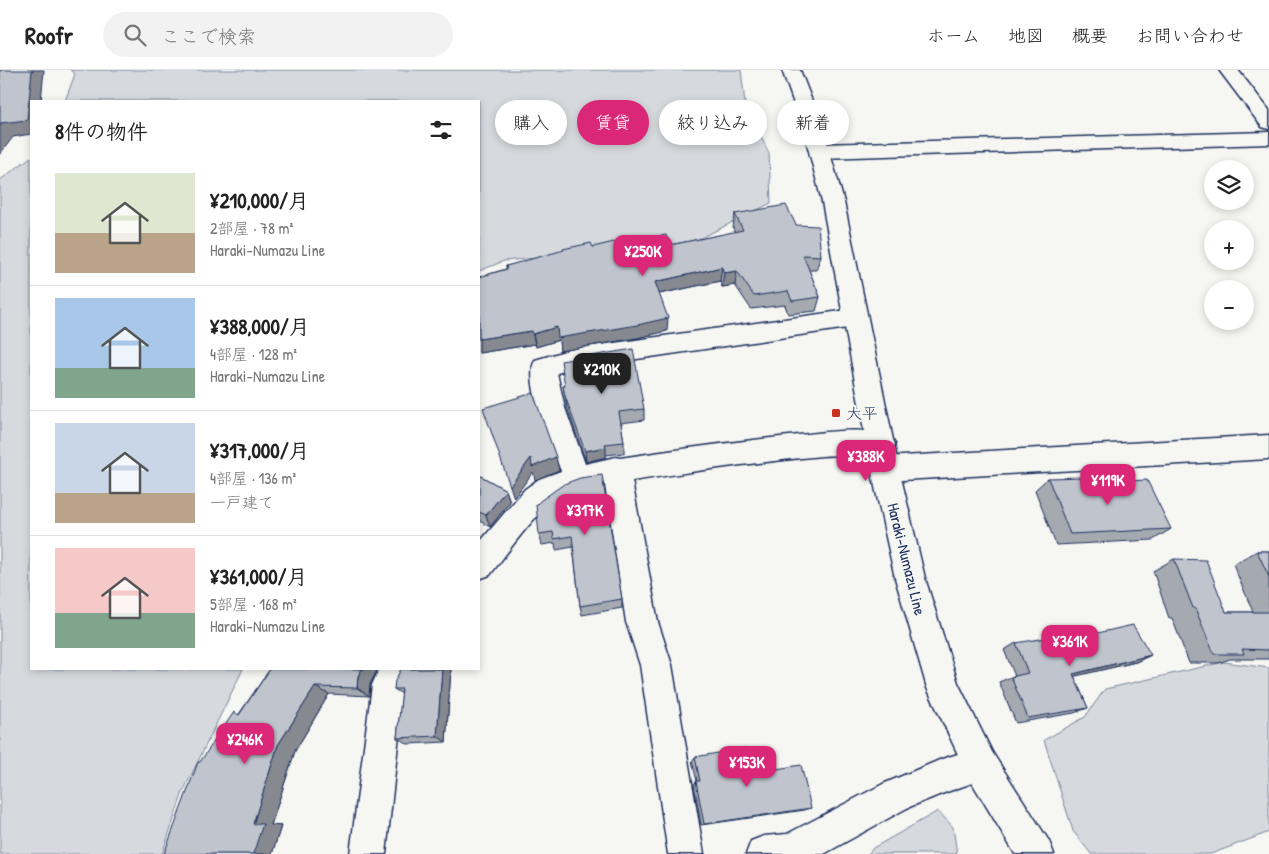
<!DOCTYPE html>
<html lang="ja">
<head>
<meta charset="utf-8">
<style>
	:root { --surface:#fff; --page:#f2f2f2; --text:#222; --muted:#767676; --line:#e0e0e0; --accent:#db2777 }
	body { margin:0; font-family:"Patrick Hand","Klee One",sans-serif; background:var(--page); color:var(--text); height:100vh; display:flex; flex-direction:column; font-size:19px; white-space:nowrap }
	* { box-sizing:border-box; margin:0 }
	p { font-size:16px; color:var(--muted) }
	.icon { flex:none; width:28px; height:28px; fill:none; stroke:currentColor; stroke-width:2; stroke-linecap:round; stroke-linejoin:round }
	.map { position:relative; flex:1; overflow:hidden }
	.drawer { position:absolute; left:30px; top:30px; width:450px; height:570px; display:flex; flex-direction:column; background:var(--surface); border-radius:0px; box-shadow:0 2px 8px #0003 }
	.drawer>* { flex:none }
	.hud { position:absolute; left:495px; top:30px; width:475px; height:45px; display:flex; gap:10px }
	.fabs { position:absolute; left:1204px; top:90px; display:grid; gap:10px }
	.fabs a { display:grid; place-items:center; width:50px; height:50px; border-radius:50%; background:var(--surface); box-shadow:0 2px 8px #0003; font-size:25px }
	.price { position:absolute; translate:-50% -42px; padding:0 11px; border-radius:10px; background:var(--accent); color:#fff; font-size:16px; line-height:32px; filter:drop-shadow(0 1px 2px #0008) }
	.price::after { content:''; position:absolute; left:50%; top:30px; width:15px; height:11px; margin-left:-8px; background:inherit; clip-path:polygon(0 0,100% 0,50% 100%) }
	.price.on { background:#222; color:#fff }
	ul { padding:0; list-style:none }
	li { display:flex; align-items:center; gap:15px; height:125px; padding:0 25px }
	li+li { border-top:1px solid var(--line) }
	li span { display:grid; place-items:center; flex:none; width:140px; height:100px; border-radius:0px; color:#555 }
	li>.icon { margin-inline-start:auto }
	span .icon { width:60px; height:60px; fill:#fffc; stroke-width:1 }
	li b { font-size:21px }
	h2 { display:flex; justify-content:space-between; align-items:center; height:60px; padding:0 25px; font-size:21px }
	.tag { padding:0 18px; border-radius:22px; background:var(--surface); box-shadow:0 2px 8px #0003; font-size:18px; line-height:45px }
	.tag.on { background:var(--accent); color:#fff }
	header { display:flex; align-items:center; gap:30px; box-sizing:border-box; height:70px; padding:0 25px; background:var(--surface); border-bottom:1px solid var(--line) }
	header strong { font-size:24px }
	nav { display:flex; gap:28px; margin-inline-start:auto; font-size:18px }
	.search { width:350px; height:45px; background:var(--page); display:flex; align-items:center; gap:12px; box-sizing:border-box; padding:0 18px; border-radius:28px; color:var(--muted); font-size:19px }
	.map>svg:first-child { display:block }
	.green { fill:#d6d9dd; stroke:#78849e }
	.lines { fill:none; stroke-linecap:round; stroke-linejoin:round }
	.minor-casing { stroke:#1b2f5e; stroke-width:3 }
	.major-casing { stroke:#1b2f5e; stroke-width:3 }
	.minor { fill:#f6f6f2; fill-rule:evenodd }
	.major { fill:#f6f6f2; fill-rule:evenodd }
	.wall { fill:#a5a9b0; stroke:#1b2f5e }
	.shaded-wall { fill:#868990; stroke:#1b2f5e }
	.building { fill:#c0c4cd; stroke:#1b2f5e }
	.poi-dot { fill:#c8321e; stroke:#f6f6f2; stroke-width:2 }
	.labels { text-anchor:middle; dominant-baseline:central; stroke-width:4; stroke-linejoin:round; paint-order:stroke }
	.poi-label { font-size:16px; fill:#1b2f5e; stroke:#f6f6f2; text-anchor:start }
	.street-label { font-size:16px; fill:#1b2f5e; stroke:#f6f6f2 }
</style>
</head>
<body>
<header>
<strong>Roofr</strong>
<div class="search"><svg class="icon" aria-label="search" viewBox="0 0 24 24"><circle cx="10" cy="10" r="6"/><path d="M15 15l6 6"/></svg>ここで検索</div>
<nav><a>ホーム</a><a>地図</a><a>概要</a><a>お問い合わせ</a></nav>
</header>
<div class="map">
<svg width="1269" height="784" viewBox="0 0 1269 784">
	<rect width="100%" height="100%" fill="#f6f6f2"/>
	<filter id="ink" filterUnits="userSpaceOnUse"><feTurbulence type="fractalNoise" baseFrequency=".02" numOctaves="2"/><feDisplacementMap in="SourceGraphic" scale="10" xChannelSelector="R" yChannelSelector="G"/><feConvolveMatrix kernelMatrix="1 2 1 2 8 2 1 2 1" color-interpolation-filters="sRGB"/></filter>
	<g filter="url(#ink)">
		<path class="green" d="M 70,0 L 741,0 L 745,33 L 769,83 L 771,133 L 689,174 L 504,191 L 479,201 L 479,31 L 65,31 L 75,4 Z
			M 31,87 L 31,599 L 243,599 L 183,722 L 162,784 L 0,784 L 0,110 Z
			M 1224,592 L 1269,598 L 1269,762 L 1211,784 L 1091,784 L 1073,761 L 1044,670 L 1085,647 L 1105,619 Z
			M 938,741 L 953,757 L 957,784 L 868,784 L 873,778 Z"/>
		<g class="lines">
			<g class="minor-casing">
				<path id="minor" d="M 1219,0 L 1238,0 L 1269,40 L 1269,59 L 1262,57 Z
					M 1269,62 L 1269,74 L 820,88 L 813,86 L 810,81 L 813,76 L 820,74 Z
					M 855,239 L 864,241 L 867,248 L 864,255 L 855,257 L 637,289 L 572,299 L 557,303 L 565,338 L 585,394 L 616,387 L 620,388 C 680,379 739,371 799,365 C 828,362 863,356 891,366 L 895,374 L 891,382 C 870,390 844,384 822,386 C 758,392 695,401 632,411 L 658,552 L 672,595 L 704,784 L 668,784 L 640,595 L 626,552 L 605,415 C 589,417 574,419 560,427 C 538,438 506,485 490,505 L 479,509 L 479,473 L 525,419 L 539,409 L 561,401 C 552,377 523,312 535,290 L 572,279 Z
					M 1269,365 L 1269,389 L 885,411 L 875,408 L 871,399 L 875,390 L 885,387 Z
					M 379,599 L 413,599 L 404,619 L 386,784 L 350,784 L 372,615 Z
					M 980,677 L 992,682 L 997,694 L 992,706 L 944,723 L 907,738 L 824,784 L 746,784 L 751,771 L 764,766 L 787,764 L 883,714 L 942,689 Z"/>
			</g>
			<g class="major-casing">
				<path id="major" d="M 782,0 L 800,0 L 824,62 L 844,132 L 899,399 L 925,508 L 958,613 L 992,682 L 1049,771 L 1054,784 L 1015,784 L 968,706 L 927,618 L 895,508 L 871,399 L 822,132 L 804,62 Z"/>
			</g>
			<use href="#minor" class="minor"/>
			<use href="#major" class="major"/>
		</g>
		<path class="wall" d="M 735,144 L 796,155 L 821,186 L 816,200 L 809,200 L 820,227 L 816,241 L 788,244 L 785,235 L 751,239 L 735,215 L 722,217 L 720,211 L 659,224 L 667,261 L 637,268 L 560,281 L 559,270 L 536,277 L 535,274 L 479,283 L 479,207 L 506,199 L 506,196 L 593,177 L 616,175 L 670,175 L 735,162 L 733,158 Z
			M 563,316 L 644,339 L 644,350 L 621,353 L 624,372 L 624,383 L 606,385 L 606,387 L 586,392 L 567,337 Z
			M 479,405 L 506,420 L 510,432 L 490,457 L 480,451 L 479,452 Z
			M 1048,408 L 1083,413 L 1171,459 L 1153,470 L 1056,475 L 1035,420 Z
			M 564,414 L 622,529 L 622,538 L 582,545 L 580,536 L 573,477 L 556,480 L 555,473 L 542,475 L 539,464 Z
			M 1257,481 L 1269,481 L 1269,589 L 1230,589 L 1218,593 L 1189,593 L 1172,548 L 1169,548 L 1153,501 L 1174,489 L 1226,542 L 1253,542 L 1233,494 Z
			M 1016,573 L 1151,585 L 1136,592 L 1074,606 L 1088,638 L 1074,643 L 1016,653 L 999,612 L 1011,607 L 1015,606 L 1004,580 Z
			M 270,599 L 378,599 L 370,614 L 369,626 L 329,624 L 295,681 L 271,755 L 281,756 L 272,784 L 164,784 L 200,692 L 239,644 Z
			M 401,599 L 451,599 L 446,672 L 408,674 L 397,668 L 402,624 L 394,619 Z
			M 695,687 L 752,703 L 811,738 L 805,740 L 701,755 L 694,714 L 697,711 L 692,691 Z"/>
		<path class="shaded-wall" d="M 32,0 L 44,0 L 41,31 L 31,31 L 31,64 L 13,67 L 0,84 L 0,55 Z
			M 722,197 L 720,211 L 654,225 L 655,212 Z
			M 737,201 L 735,215 L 722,217 L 724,203 Z
			M 668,248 L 667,261 L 637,268 L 560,281 L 559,270 L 536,277 L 533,264 L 557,257 Z
			M 532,261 L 535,274 L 479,283 L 479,269 Z
			M 606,377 L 606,387 L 586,392 L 585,381 Z
			M 556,387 L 559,400 L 535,410 L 533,402 L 514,428 L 510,416 L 531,388 Z
			M 506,420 L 510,432 L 490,457 L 486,445 Z
			M 1151,585 L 1136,592 L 1059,610 L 1073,604 Z
			M 362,599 L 378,599 L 370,614 L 369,626 L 357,618 L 358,606 Z
			M 442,599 L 451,599 L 446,672 L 437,666 Z
			M 315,617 L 329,624 L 295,681 L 271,755 L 281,756 L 272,784 L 253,784 L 253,754 L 278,675 Z"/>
		<path class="building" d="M 0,0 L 32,0 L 27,50 L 1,53 L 0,55 Z
			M 786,135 L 796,155 L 818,156 L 821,186 L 803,185 L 820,227 L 792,231 L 788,221 L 754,226 L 737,201 L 724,203 L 722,197 L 655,212 L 668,248 L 637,255 L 558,268 L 557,257 L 533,264 L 532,261 L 479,269 L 479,207 L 507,199 L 506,196 L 564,180 L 563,179 L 591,173 L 593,177 L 614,172 L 616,175 L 666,165 L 670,175 L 743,160 L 735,144 Z
			M 633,279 L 644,339 L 619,342 L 624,372 L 605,374 L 606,377 L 585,381 L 565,326 L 563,316 L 565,316 L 561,291 Z
			M 533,323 L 556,387 L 532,397 L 531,388 L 510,416 L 483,338 Z
			M 479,405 L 506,420 L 486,445 L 479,442 Z
			M 602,405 L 622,529 L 580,536 L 572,466 L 554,469 L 553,462 L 539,464 L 536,435 L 540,431 L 564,414 L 580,408 Z
			M 1080,407 L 1083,413 L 1147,410 L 1171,459 L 1070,464 L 1048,408 Z
			M 1257,481 L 1269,481 L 1269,507 Z
			M 1174,489 L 1206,490 L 1226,542 L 1269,542 L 1269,580 L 1242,579 L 1244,584 L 1214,584 L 1195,538 L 1193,538 Z
			M 1133,555 L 1151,585 L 1073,604 L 1088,638 L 1028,648 L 1011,607 L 1028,603 L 1016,573 L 1052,567 L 1080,567 Z
			M 270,599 L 362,599 L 358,606 L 357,618 L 315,617 L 278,675 L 253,754 L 263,754 L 253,784 L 164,784 L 198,692 L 200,692 L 234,642 L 239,645 Z
			M 401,599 L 442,599 L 437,666 L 397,668 L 402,619 L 394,619 L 395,611 Z
			M 746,678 L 752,703 L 801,695 L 811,738 L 704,754 L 696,711 L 700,711 L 695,687 Z"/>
	</g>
	<rect class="poi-dot" x="831" y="338" width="10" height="10" rx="2.5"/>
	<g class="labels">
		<g class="poi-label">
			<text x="846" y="343">大平</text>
		</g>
		<g class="street-label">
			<text transform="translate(907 489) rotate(76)">Haraki-Numazu Line</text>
		</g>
	</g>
</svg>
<div class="fabs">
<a><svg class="icon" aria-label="layers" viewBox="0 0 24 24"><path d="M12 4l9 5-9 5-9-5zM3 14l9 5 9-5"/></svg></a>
<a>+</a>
<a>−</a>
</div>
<b class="price" style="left:643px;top:207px">¥250K</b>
<b class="price on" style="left:602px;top:325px">¥210K</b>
<b class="price" style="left:866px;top:412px">¥388K</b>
<b class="price" style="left:1108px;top:436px">¥119K</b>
<b class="price" style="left:585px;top:466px">¥317K</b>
<b class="price" style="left:1070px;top:597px">¥361K</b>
<b class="price" style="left:245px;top:695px">¥246K</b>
<b class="price" style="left:747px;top:718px">¥153K</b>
<div class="hud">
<a class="tag">購入</a>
<a class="tag on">賃貸</a>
<a class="tag">絞り込み</a>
<a class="tag">新着</a>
</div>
<section class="drawer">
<h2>8件の物件<svg class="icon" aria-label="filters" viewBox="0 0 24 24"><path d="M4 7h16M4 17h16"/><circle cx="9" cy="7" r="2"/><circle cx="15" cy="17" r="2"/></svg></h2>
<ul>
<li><span style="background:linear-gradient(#dfe7d0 60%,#b9a48a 0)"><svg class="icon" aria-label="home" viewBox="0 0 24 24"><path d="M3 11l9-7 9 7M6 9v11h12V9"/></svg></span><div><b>¥210,000/月</b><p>2部屋 · 78 m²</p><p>Haraki-Numazu Line</p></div></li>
<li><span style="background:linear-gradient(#a9c7e8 70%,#7fa58c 0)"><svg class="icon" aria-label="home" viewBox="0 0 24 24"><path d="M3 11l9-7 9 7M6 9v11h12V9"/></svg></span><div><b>¥388,000/月</b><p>4部屋 · 128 m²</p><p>Haraki-Numazu Line</p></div></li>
<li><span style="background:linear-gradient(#c9d6e8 70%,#b9a48a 0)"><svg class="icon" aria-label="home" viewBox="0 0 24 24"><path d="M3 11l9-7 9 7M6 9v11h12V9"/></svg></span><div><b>¥317,000/月</b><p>4部屋 · 136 m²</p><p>一戸建て</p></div></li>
<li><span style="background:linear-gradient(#f6c9c9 65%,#7fa58c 0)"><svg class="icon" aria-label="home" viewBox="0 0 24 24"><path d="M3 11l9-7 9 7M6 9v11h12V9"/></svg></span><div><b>¥361,000/月</b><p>5部屋 · 168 m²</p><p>Haraki-Numazu Line</p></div></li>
</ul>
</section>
</div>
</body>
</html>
